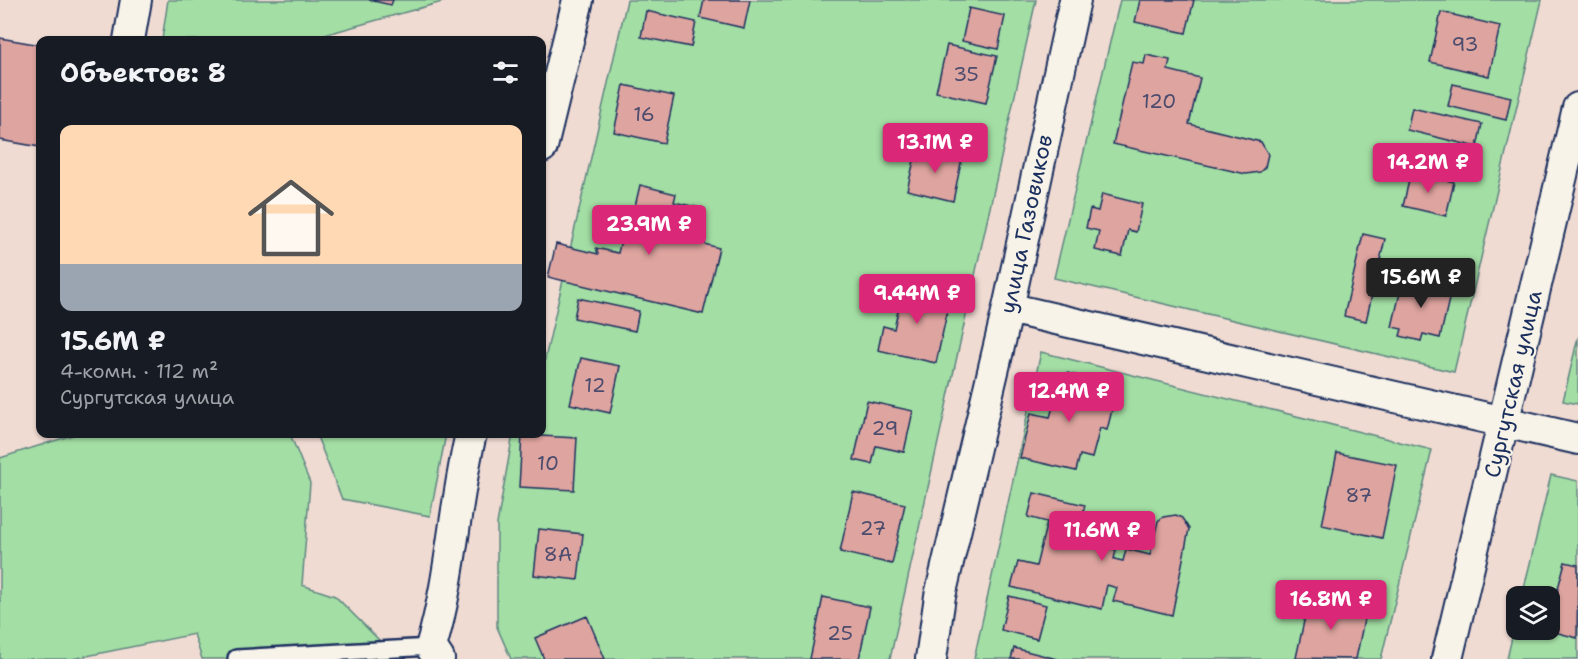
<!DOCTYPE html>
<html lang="ru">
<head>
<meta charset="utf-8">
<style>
	:root { --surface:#171b24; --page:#242831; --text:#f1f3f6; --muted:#9ea1a6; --accent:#db2777 }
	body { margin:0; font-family:"Shantell Sans",sans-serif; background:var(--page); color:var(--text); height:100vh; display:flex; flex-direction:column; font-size:22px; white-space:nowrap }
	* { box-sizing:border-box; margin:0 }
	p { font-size:20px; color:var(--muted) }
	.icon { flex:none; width:33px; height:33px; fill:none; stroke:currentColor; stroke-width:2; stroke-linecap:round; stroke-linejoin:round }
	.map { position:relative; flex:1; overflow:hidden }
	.sheet { position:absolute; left:36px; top:36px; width:510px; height:402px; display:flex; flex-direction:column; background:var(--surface); border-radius:12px; box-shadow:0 2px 4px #0004 }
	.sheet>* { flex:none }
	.controls { position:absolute; left:1506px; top:586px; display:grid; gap:12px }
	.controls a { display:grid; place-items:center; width:54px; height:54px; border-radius:12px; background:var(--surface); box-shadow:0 2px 4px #0004; font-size:30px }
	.price { position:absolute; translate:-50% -51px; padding:0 14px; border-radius:6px; background:var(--accent); color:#fff; font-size:20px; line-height:39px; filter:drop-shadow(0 2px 3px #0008) }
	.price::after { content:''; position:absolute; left:50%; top:36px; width:18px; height:14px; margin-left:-9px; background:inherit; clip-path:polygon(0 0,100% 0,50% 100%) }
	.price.selected { background:#222; color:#fff }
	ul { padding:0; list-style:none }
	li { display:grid; align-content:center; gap:12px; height:318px; padding:0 24px }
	li span { display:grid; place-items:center; height:186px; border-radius:12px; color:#555 }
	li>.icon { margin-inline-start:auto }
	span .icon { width:108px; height:108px; fill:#fffc; stroke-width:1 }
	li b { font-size:26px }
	h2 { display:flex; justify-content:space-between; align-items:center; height:72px; padding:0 24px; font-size:26px }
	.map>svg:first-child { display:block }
	.green { fill:#a3dea4; stroke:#5f8681; stroke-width:1.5 }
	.building { fill:#dea49f; stroke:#1b2f5e; stroke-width:1.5 }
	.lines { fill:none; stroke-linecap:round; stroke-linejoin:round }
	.lane-casing { stroke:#1b2f5e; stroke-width:20 }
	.street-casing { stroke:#1b2f5e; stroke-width:34 }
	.lane { stroke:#f7f3e8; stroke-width:15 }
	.street { stroke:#f7f3e8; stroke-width:30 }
	.labels { text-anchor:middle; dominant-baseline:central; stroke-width:4.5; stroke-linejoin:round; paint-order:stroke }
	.number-label { font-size:20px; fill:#4c4c6e }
	.street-label { font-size:22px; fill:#1b2f5e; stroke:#f7f3e8 }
</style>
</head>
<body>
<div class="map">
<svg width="1578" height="659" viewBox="0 0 1578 659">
	<rect width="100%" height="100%" fill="#f0dbd2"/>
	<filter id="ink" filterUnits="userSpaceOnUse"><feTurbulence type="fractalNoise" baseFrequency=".0167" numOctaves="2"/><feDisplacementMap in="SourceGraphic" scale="12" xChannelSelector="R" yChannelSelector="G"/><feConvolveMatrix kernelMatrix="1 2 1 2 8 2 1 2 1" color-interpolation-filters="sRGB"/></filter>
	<g filter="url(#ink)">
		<path class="green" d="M 168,0 L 449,0 L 306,40 L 162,40 Z
			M 627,0 L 1036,0 L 890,659 L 511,659 L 497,627 L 497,524 L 513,434 L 542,434 L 542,372 Z
			M 1120,0 L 1542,0 L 1454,372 L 1054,278 Z
			M 1578,337 L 1578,404 L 1563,401 Z
			M 1041,352 L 1432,450 L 1381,659 L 974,659 Z
			M 76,434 L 290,434 L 310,483 L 302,585 L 335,596 L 398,659 L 202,659 L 194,634 L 72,659 L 0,659 L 0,458 Z
			M 316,434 L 446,434 L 430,516 L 342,499 Z
			M 1551,475 L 1578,481 L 1578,659 L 1507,659 L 1516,620 L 1516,630 L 1550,630 L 1550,597 L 1522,597 Z"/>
		<path class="building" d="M 369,0 L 393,0 L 391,5 Z
			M 704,0 L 750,0 L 744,28 L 700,18 Z
			M 1140,0 L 1194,0 L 1186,33 L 1135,22 Z
			M 969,8 L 1005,16 L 998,49 L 962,41 Z
			M 646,11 L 696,22 L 691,47 L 641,37 Z
			M 1441,12 L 1500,26 L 1489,76 L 1430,62 Z
			M 0,38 L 40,45 L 40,147 L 0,140 Z
			M 947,45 L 997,56 L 986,103 L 936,92 Z
			M 1146,55 L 1170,60 L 1168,70 L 1200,78 L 1189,124 L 1261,142 L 1268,154 L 1265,167 L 1260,172 L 1246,174 L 1113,144 L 1132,62 L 1144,64 Z
			M 1453,84 L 1511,97 L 1506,120 L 1448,106 Z
			M 624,85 L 674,96 L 664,143 L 614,132 Z
			M 1412,108 L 1482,124 L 1477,147 L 1407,130 Z
			M 917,148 L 962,158 L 953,201 L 907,190 Z
			M 1411,172 L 1454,182 L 1446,216 L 1403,206 Z
			M 640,185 L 676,194 L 674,202 L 705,209 L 697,242 L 719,248 L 703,314 L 548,277 L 556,244 L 598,254 L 596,248 L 618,253 L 627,214 L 633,215 Z
			M 1102,194 L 1142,204 L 1136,232 L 1128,230 L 1122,256 L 1095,250 L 1099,231 L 1086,228 L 1090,209 L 1098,211 Z
			M 1363,234 L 1385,239 L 1366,321 L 1344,316 Z
			M 1413,275 L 1445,283 L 1442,294 L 1450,295 L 1440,338 L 1423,334 L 1421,341 L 1400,336 L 1402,329 L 1392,327 L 1402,284 L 1411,287 Z
			M 904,284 L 951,295 L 936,363 L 878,350 L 883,326 L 894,329 Z
			M 578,298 L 639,311 L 635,331 L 574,318 Z
			M 581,358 L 620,366 L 610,413 L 570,404 Z
			M 1067,373 L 1111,384 L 1107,401 L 1114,402 L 1107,430 L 1100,428 L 1092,458 L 1080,455 L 1076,471 L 1020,458 L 1031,413 L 1050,417 L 1055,400 L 1050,399 L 1056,374 L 1066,377 Z
			M 867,401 L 913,411 L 904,452 L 876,446 L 872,464 L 854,460 Z
			M 522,435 L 577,438 L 574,490 L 519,487 Z
			M 1337,453 L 1397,465 L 1382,538 L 1322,525 Z
			M 853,492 L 905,504 L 892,564 L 840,552 Z
			M 1034,493 L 1085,505 L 1077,537 L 1116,550 L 1114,559 L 1123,561 L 1126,549 L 1150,555 L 1158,521 L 1163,517 L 1176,515 L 1182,518 L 1189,529 L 1172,615 L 1113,601 L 1117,588 L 1107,585 L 1102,609 L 1011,587 L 1018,562 L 1036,566 L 1047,522 L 1028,517 Z
			M 539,529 L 583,534 L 578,580 L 534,575 Z
			M 1565,562 L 1578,565 L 1577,638 L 1547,630 Z
			M 1009,596 L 1046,605 L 1037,639 L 1001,630 Z
			M 823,597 L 870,607 L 859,659 L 810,659 Z
			M 1309,598 L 1366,610 L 1356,659 L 1296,658 Z
			M 587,616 L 605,659 L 544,659 L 535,638 Z
			M 1014,648 L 1057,659 L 1011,659 Z"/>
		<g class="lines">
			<g class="lane-casing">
				<path id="lane" d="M 236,658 L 431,647"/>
			</g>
			<g class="street-casing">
				<path id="street" d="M 129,40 L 136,0
					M 542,147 L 578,0
					M 1008,308 L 1578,439
					M 439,659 L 431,647 C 452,577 454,504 471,434
					M 931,659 L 940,596 L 1008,308 L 1075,0
					M 1447,659 L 1578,108"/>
			</g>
			<use href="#lane" class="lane"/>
			<use href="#street" class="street"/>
		</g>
	</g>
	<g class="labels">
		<g class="number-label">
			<text x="1465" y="44">93</text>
			<text x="966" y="74">35</text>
			<text x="1159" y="101">120</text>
			<text x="644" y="114">16</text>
			<text x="595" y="385">12</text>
			<text x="885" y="428">29</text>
			<text x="548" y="463">10</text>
			<text x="1359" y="495">87</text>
			<text x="873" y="528">27</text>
			<text x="558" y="554">8А</text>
			<text x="840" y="633">25</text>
		</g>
		<g class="street-label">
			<text transform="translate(1026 224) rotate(-78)">улица Газовиков</text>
			<text transform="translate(1513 384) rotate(-77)">Сургутская улица</text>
		</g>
	</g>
</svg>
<div class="controls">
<a><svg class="icon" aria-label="layers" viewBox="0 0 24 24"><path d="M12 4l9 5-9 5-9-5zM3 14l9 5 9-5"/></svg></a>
</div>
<b class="price" style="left:935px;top:174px">13.1M ₽</b>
<b class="price" style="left:1428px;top:194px">14.2M ₽</b>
<b class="price" style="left:649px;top:256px">23.9M ₽</b>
<b class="price selected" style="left:1421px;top:309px">15.6M ₽</b>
<b class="price" style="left:917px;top:325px">9.44M ₽</b>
<b class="price" style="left:1069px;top:423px">12.4M ₽</b>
<b class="price" style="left:1102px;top:562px">11.6M ₽</b>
<b class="price" style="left:1331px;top:631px">16.8M ₽</b>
<section class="sheet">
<h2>Объектов: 8<svg class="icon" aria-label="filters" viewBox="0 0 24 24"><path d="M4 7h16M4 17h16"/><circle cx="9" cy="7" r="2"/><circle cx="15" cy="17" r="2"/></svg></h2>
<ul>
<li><span style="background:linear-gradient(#ffd9b3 75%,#9aa5b1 0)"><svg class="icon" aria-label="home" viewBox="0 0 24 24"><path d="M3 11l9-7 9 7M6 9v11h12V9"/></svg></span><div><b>15.6M ₽</b><p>4-комн. · 112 m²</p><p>Сургутская улица</p></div></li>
</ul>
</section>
</div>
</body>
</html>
